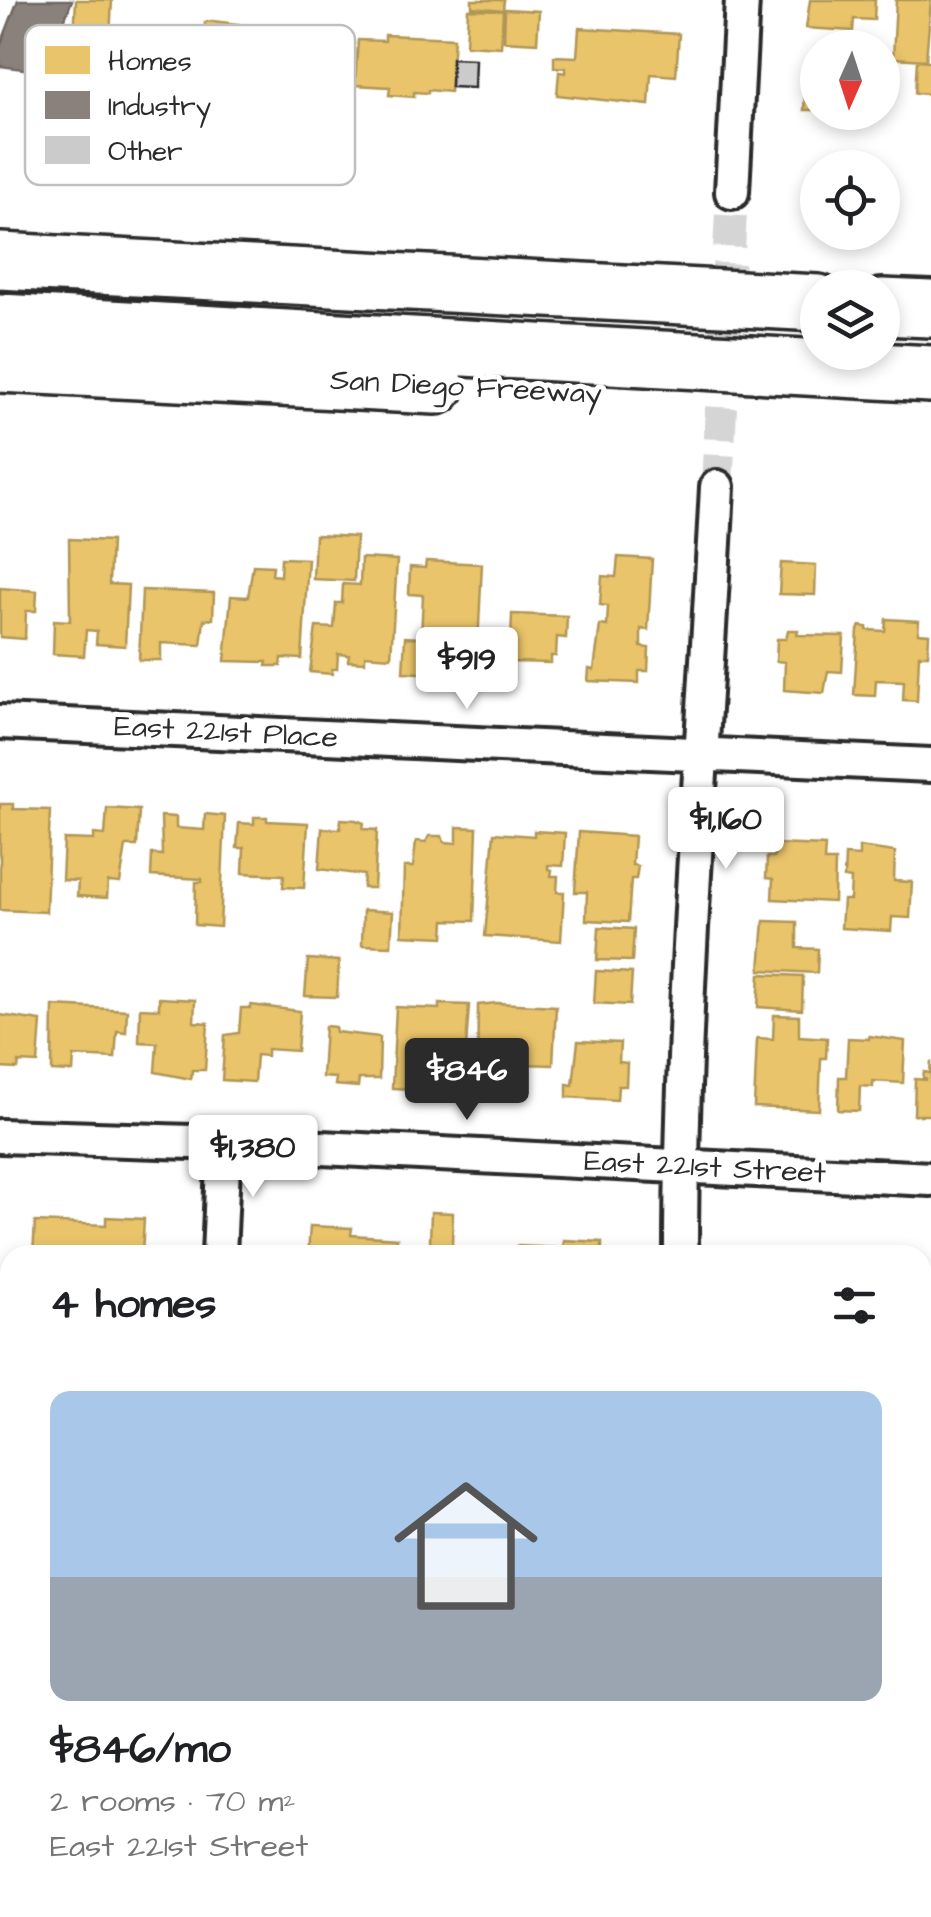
<!DOCTYPE html>
<html lang="en">
<head>
<meta charset="utf-8">
<style>
	:root { --surface:#fff; --page:#f2f2f2; --text:#202124; --muted:#757577; --accent:#2b2b2b }
	body { margin:0; font-family:"Architects Daughter",sans-serif; background:var(--page); color:var(--text); height:100vh; display:flex; flex-direction:column; font-size:38px; white-space:nowrap }
	* { box-sizing:border-box; margin:0 }
	p { font-size:32px; color:var(--muted) }
	.icon { flex:none; width:55px; height:55px; fill:none; stroke:currentColor; stroke-width:2; stroke-linecap:round; stroke-linejoin:round }
	.map { position:relative; flex:1; overflow:hidden }
	.drawer { position:absolute; left:0px; top:1245px; width:932px; height:672px; display:flex; flex-direction:column; background:var(--surface); border-radius:30px 30px 0 0; box-shadow:0 5px 15px #0003 }
	.drawer>* { flex:none }
	.needle { width:65px; rotate:183deg }
	.fabs { position:absolute; left:800px; top:30px; display:grid; gap:20px }
	.fabs a { display:grid; place-items:center; width:100px; height:100px; border-radius:50%; background:var(--surface); box-shadow:0 5px 15px #0003; font-size:50px }
	.price { position:absolute; translate:-50% -85px; padding:0 22px; border-radius:10px; background:#fff; color:#222; font-size:32px; line-height:65px; filter:drop-shadow(0 2px 5px #0008) }
	.price::after { content:''; position:absolute; left:50%; top:60px; width:30px; height:22px; margin-left:-15px; background:inherit; clip-path:polygon(0 0,100% 0,50% 100%) }
	.price.current { background:var(--accent); color:#fff }
	ul { padding:0; list-style:none }
	li { display:grid; align-content:center; gap:20px; height:530px; padding:0 50px }
	li span { display:grid; place-items:center; height:310px; border-radius:20px; color:#555 }
	li>.icon { margin-inline-start:auto }
	span .icon { width:180px; height:180px; fill:#fffc; stroke-width:1 }
	li b { font-size:42px }
	h2 { display:flex; justify-content:space-between; align-items:center; height:120px; padding:0 50px; font-size:42px }
	.map>svg:first-child { display:block }
	.homes { fill:#e9c46a; stroke:#b09657; stroke-width:2.5 }
	.industry { fill:#8a817c; stroke:#6e6764; stroke-width:2.5 }
	.building { fill:#cbcbcb; stroke:#2b2b2b; stroke-width:2.5 }
	.lines { fill:none; stroke-linecap:round; stroke-linejoin:round }
	.street-tunnel { stroke:#d5d5d5; stroke-width:32; stroke-dasharray:32 16; stroke-linecap:butt }
	.street-casing { stroke:#2b2b2b; stroke-width:40 }
	.highway-casing { stroke:#2b2b2b; stroke-width:62 }
	.street { stroke:#fff; stroke-width:32 }
	.highway { stroke:#fff; stroke-width:55 }
	.labels { text-anchor:middle; dominant-baseline:central; stroke-width:10; stroke-linejoin:round; paint-order:stroke }
	.street-label { font-size:30px; fill:#2b2b2b; stroke:#fff }
	.key { fill:#fff; stroke:#bfbfbf; stroke-width:2.5 }
	.key-label { font-size:28px; fill:#2b2b2b }
</style>
</head>
<body>
<div class="map">
<svg width="931" height="1917" viewBox="0 0 931 1917">
	<rect width="100%" height="100%" fill="#fff"/>
	<filter id="ink" filterUnits="userSpaceOnUse"><feTurbulence type="fractalNoise" baseFrequency=".01" numOctaves="2"/><feDisplacementMap in="SourceGraphic" scale="20" xChannelSelector="R" yChannelSelector="G"/><feConvolveMatrix kernelMatrix="1 2 1 2 8 2 1 2 1" color-interpolation-filters="sRGB"/></filter>
	<g filter="url(#ink)">
		<path class="homes" d="M 76,0 L 112,0 L 110,37 L 74,36 Z
			M 472,0 L 504,0 L 503,10 L 472,7 Z
			M 810,0 L 875,0 L 874,20 L 854,19 L 853,31 L 806,28 Z
			M 896,0 L 931,0 L 926,60 L 893,58 Z
			M 468,9 L 503,10 L 501,47 L 466,45 Z
			M 505,9 L 539,11 L 537,43 L 504,41 Z
			M 212,21 L 239,24 L 239,33 L 266,34 L 263,78 L 168,73 L 170,36 L 204,38 L 205,22 Z
			M 579,28 L 679,34 L 676,76 L 651,74 L 649,105 L 557,95 L 559,72 L 566,73 L 566,68 L 554,67 L 554,56 L 577,57 Z
			M 385,35 L 454,38 L 450,92 L 428,90 L 428,93 L 414,92 L 414,97 L 389,95 L 390,87 L 355,85 L 358,40 L 385,41 Z
			M 917,60 L 931,61 L 931,121 L 930,94 L 915,93 Z
			M 806,78 L 818,79 L 818,110 L 804,110 Z
			M 315,535 L 356,537 L 354,581 L 313,579 Z
			M 69,539 L 111,541 L 109,584 L 128,585 L 125,646 L 96,644 L 97,631 L 86,630 L 84,656 L 53,654 L 54,620 L 70,621 Z
			M 618,557 L 652,559 L 648,630 L 641,629 L 641,647 L 649,648 L 648,671 L 639,671 L 639,683 L 588,681 L 589,669 L 594,670 L 600,625 L 607,626 L 608,606 L 600,605 L 602,576 L 616,577 Z
			M 281,558 L 308,559 L 302,659 L 282,658 L 281,666 L 266,666 L 267,662 L 225,661 L 231,596 L 248,597 L 253,565 L 273,566 L 272,575 L 280,576 Z
			M 361,558 L 397,560 L 391,657 L 365,655 L 365,662 L 348,661 L 349,655 L 338,654 L 337,669 L 332,669 L 332,674 L 310,672 L 316,627 L 334,628 L 336,603 L 342,603 L 343,584 L 360,585 Z
			M 426,561 L 482,564 L 478,645 L 449,643 L 448,648 L 437,648 L 436,674 L 403,672 L 405,637 L 421,638 L 423,595 L 409,594 L 410,567 L 425,568 Z
			M 781,563 L 816,565 L 815,595 L 779,594 Z
			M 0,588 L 37,591 L 36,611 L 26,611 L 25,639 L 0,637 Z
			M 142,590 L 214,593 L 213,619 L 204,620 L 201,645 L 161,643 L 161,660 L 139,660 Z
			M 512,614 L 567,616 L 566,638 L 557,637 L 556,656 L 551,656 L 551,663 L 513,662 L 513,678 L 492,677 L 493,642 L 511,643 Z
			M 886,619 L 919,621 L 918,633 L 929,634 L 928,655 L 919,655 L 917,701 L 903,700 L 904,681 L 876,680 L 875,696 L 854,695 L 858,630 L 860,626 L 867,627 L 867,630 L 885,631 Z
			M 788,630 L 798,630 L 797,635 L 844,636 L 842,672 L 828,671 L 824,693 L 784,690 L 785,662 L 776,661 L 777,639 L 786,639 Z
			M 0,804 L 13,804 L 13,809 L 50,810 L 46,912 L 0,910 Z
			M 107,808 L 139,810 L 137,846 L 126,846 L 120,883 L 108,882 L 107,898 L 77,896 L 78,881 L 62,880 L 64,839 L 94,840 L 94,834 L 105,835 Z
			M 205,814 L 225,816 L 220,927 L 195,925 L 196,882 L 202,882 L 202,879 L 151,876 L 152,854 L 162,855 L 161,816 L 176,817 L 176,828 L 204,830 Z
			M 254,817 L 267,817 L 267,821 L 308,823 L 304,888 L 283,887 L 284,875 L 243,873 L 244,848 L 237,848 L 239,823 L 254,824 Z
			M 341,819 L 356,820 L 364,823 L 363,829 L 377,830 L 374,888 L 363,888 L 364,875 L 319,869 L 322,828 L 340,829 Z
			M 457,827 L 477,828 L 474,921 L 445,920 L 444,937 L 402,935 L 404,867 L 413,867 L 416,841 L 426,842 L 429,836 L 442,836 L 444,842 L 457,843 Z
			M 534,831 L 565,833 L 563,866 L 548,865 L 548,869 L 552,870 L 551,876 L 558,876 L 557,892 L 564,892 L 561,941 L 485,936 L 494,833 L 534,836 Z
			M 579,832 L 634,836 L 632,865 L 638,866 L 636,879 L 631,879 L 628,922 L 586,920 L 587,892 L 575,892 Z
			M 774,844 L 825,846 L 824,861 L 835,861 L 834,902 L 772,899 L 773,879 L 766,878 L 767,857 L 774,857 Z
			M 859,847 L 895,852 L 894,881 L 912,882 L 910,918 L 892,917 L 891,931 L 841,928 L 843,900 L 850,900 L 851,879 L 844,878 L 845,855 L 859,856 Z
			M 363,910 L 393,912 L 391,946 L 362,945 Z
			M 764,921 L 797,922 L 797,948 L 818,949 L 817,973 L 760,970 Z
			M 599,927 L 634,929 L 632,961 L 597,960 Z
			M 308,959 L 339,961 L 337,997 L 305,996 Z
			M 596,971 L 632,973 L 630,1005 L 594,1003 Z
			M 760,974 L 803,976 L 802,1010 L 758,1007 Z
			M 159,998 L 195,1000 L 194,1022 L 208,1023 L 205,1070 L 192,1070 L 191,1079 L 155,1072 L 157,1043 L 139,1042 L 140,1008 L 159,1009 Z
			M 497,1003 L 556,1006 L 553,1065 L 523,1064 L 523,1069 L 510,1068 L 510,1095 L 477,1093 L 478,1005 Z
			M 439,1004 L 469,1005 L 466,1048 L 457,1048 L 456,1075 L 414,1073 L 413,1089 L 392,1088 L 396,1007 L 439,1009 Z
			M 251,1005 L 300,1011 L 297,1051 L 267,1049 L 267,1056 L 256,1055 L 254,1082 L 222,1080 L 225,1035 L 239,1033 L 241,1008 L 251,1008 Z
			M 53,1006 L 127,1010 L 126,1032 L 117,1031 L 115,1058 L 74,1056 L 73,1072 L 52,1071 Z
			M 0,1015 L 41,1021 L 38,1063 L 19,1062 L 18,1069 L 0,1068 Z
			M 774,1015 L 799,1016 L 799,1036 L 827,1038 L 826,1058 L 821,1058 L 819,1110 L 754,1107 L 757,1038 L 773,1039 Z
			M 325,1026 L 335,1027 L 336,1032 L 380,1037 L 379,1079 L 359,1079 L 358,1087 L 335,1085 L 336,1078 L 322,1077 Z
			M 869,1036 L 905,1041 L 903,1083 L 873,1081 L 873,1087 L 860,1086 L 859,1111 L 838,1110 L 839,1077 L 846,1077 L 848,1038 L 869,1039 Z
			M 578,1041 L 620,1043 L 619,1062 L 627,1063 L 626,1086 L 618,1086 L 617,1100 L 567,1097 L 567,1084 L 573,1085 Z
			M 931,1061 L 931,1115 L 914,1115 L 915,1079 L 927,1080 L 923,1078 L 924,1072 L 930,1073 Z
			M 431,1212 L 453,1213 L 452,1245 L 430,1244 Z
			M 106,1217 L 144,1219 L 142,1255 L 33,1255 L 35,1222 L 106,1225 Z
			M 310,1226 L 352,1228 L 351,1235 L 397,1238 L 396,1255 L 308,1255 Z
			M 564,1240 L 602,1242 L 602,1255 L 517,1255 L 517,1246 L 563,1248 Z
			M 2,1298 L 10,1298 L 10,1333 L 1,1333 Z
			M 922,1298 L 931,1299 L 931,1358 L 922,1358 Z
			M 922,1445 L 931,1445 L 931,1468 L 922,1468 Z
			M 922,1495 L 931,1496 L 931,1532 L 922,1532 Z
			M 922,1692 L 931,1692 L 931,1738 L 922,1738 Z
			M 922,1827 L 931,1828 L 931,1917 L 913,1917 L 914,1908 L 922,1908 Z
			M 286,1908 L 336,1908 L 332,1917 L 281,1917 Z
			M 384,1908 L 435,1908 L 423,1908 L 423,1917 L 384,1917 Z
			M 449,1908 L 524,1908 L 523,1917 L 448,1916 Z
			M 538,1908 L 599,1908 L 598,1917 L 537,1917 Z
			M 740,1908 L 803,1908 L 802,1917 L 739,1917 Z
			M 821,1908 L 899,1908 L 899,1917 L 821,1917 Z"/>
		<path class="industry" d="M 18,0 L 72,0 L 45,72 L 0,66 L 0,47 Z"/>
		<path class="building" d="M 452,58 L 475,59 L 474,88 L 451,87 Z"/>
		<g class="lines">
			<path class="street-tunnel" d="M 717,487 L 732,192"/>
			<g class="street-casing">
				<path id="street" d="M 732,192 L 742,0
					M 0,722 L 931,765
					M 0,1136 L 224,1143 L 931,1179
					M 219,1255 L 224,1143
					M 681,1255 C 681,999 704,743 717,487
					M 922,1601 L 931,1602
					M 202,1917 L 202,1908
					M 655,1917 L 656,1908"/>
			</g>
			<g class="highway-casing">
				<path id="highway" d="M 0,261 L 818,303
					M 882,307 L 931,309
					M 0,322 L 931,374
					M 0,364 L 436,386"/>
			</g>
			<use href="#street" class="street"/>
			<use href="#highway" class="highway"/>
		</g>
	</g>
	<g class="labels">
		<g class="street-label">
			<text transform="translate(466 387) rotate(3)">San Diego Freeway</text>
			<text transform="translate(226 732) rotate(3)">East 221st Place</text>
			<text transform="translate(705 1167) rotate(3)">East 221st Street</text>
		</g>
	</g>
	<rect x="25" y="25" width="330" height="160" rx="15" class="key"/>
	<rect x="45" y="46" width="45" height="28" fill="#e9c46a"/>
	<rect x="45" y="91" width="45" height="28" fill="#8a817c"/>
	<rect x="45" y="136" width="45" height="28" fill="#cbcbcb"/>
	<g class="key-label">
		<text x="108" y="70">Homes</text>
		<text x="108" y="115">Industry</text>
		<text x="108" y="160">Other</text>
	</g>
</svg>
<div class="fabs">
<a><svg class="needle" viewBox="-14 -14 28 28"><path d="M0-13l5 13h-10z" fill="#e53935"/><path d="M0 13l5-13h-10z" fill="#757577"/></svg></a>
<a><svg class="icon" aria-label="locate" viewBox="0 0 24 24"><circle cx="12" cy="12" r="6"/><path d="M12 2v4M12 18v4M2 12h4M18 12h4"/></svg></a>
<a><svg class="icon" aria-label="layers" viewBox="0 0 24 24"><path d="M12 4l9 5-9 5-9-5zM3 14l9 5 9-5"/></svg></a>
</div>
<b class="price" style="left:467px;top:712px">$919</b>
<b class="price" style="left:726px;top:872px">$1,160</b>
<b class="price current" style="left:467px;top:1123px">$846</b>
<b class="price" style="left:253px;top:1200px">$1,380</b>
<section class="drawer">
<h2>4 homes<svg class="icon" aria-label="filters" viewBox="0 0 24 24"><path d="M4 7h16M4 17h16"/><circle cx="9" cy="7" r="2"/><circle cx="15" cy="17" r="2"/></svg></h2>
<ul>
<li><span style="background:linear-gradient(#a9c7e8 60%,#9aa5b1 0)"><svg class="icon" aria-label="home" viewBox="0 0 24 24"><path d="M3 11l9-7 9 7M6 9v11h12V9"/></svg></span><div><b>$846/mo</b><p>2 rooms · 70 m²</p><p>East 221st Street</p></div></li>
</ul>
</section>
</div>
</body>
</html>
